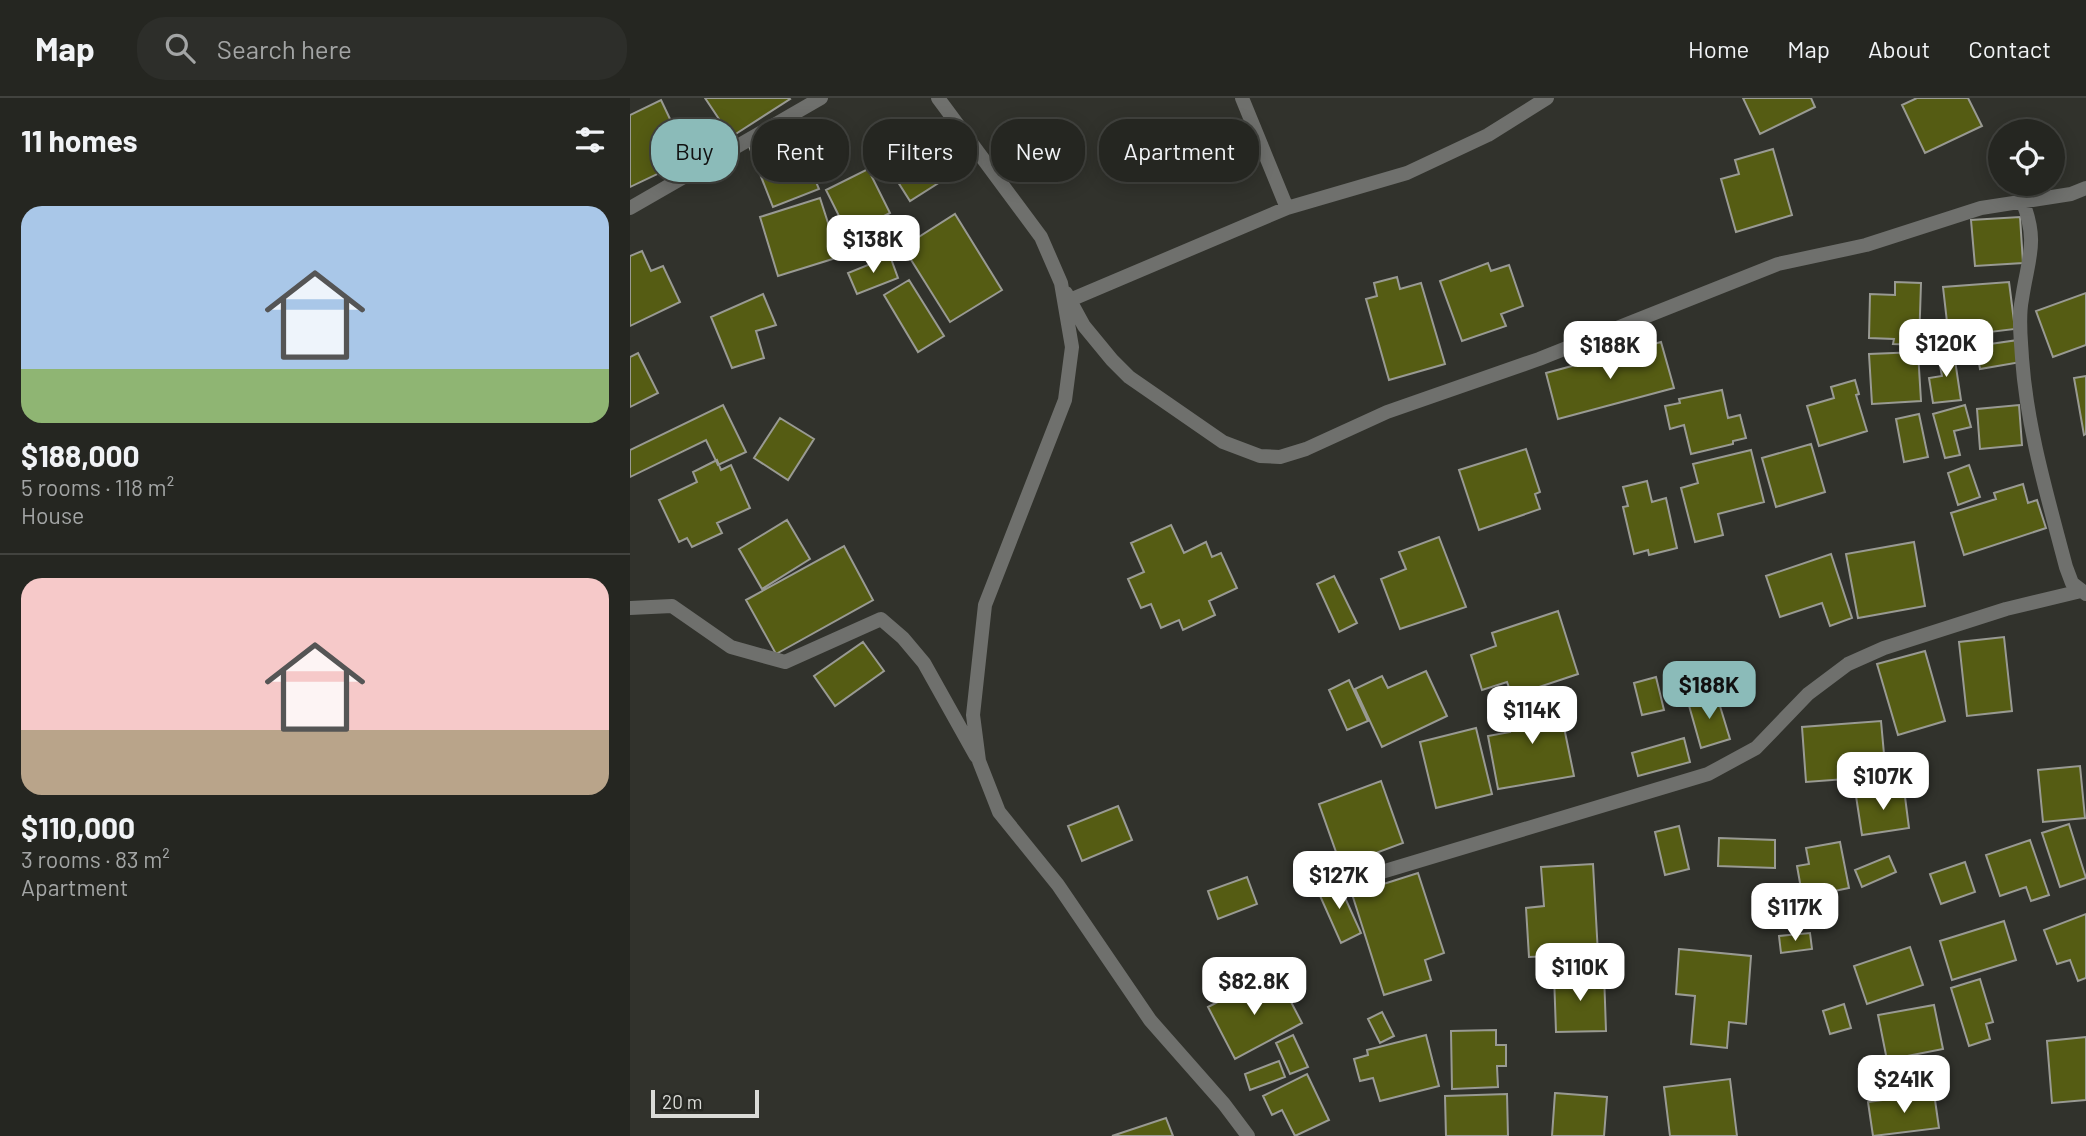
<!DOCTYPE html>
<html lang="en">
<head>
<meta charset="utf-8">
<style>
	:root { --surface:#252621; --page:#2d2e2a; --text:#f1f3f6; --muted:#a3a5a5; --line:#42433f; --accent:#8bbbb9 }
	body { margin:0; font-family:Barlow,sans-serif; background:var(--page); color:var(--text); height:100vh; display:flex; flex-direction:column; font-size:26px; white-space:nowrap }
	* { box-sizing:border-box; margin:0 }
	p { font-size:23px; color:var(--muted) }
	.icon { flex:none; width:38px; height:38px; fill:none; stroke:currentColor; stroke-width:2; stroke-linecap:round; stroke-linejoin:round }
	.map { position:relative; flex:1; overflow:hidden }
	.drawer { display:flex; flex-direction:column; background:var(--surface); width:630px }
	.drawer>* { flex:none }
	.banner { position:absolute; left:21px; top:21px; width:665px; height:63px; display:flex; gap:14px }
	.controls { position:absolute; left:1358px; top:21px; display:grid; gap:14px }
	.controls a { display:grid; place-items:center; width:77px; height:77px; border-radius:50%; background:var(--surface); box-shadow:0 4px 18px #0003,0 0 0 2px var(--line); font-size:35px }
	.scale { position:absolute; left:21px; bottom:18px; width:108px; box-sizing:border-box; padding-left:7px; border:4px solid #dbdcd8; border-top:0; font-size:19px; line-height:24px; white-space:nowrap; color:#dbdcd8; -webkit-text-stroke:5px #272823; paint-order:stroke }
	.price { position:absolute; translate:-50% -60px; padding:0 16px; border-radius:14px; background:#fff; color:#222; font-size:23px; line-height:46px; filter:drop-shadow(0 2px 4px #0008) }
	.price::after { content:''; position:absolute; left:50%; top:42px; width:21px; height:16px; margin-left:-10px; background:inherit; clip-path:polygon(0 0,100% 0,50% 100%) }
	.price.current { background:var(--accent); color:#111 }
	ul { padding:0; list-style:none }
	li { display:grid; align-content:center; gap:14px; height:371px; padding:0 21px }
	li+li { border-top:2px solid var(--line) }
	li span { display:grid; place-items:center; height:217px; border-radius:21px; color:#555 }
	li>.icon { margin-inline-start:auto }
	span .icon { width:126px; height:126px; fill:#fffc; stroke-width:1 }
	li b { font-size:30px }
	h2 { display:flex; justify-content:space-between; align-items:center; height:84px; padding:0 21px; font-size:30px }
	.chip { padding:0 24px; border-radius:28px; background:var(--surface); box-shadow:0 4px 18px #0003,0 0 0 2px var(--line); font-size:24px; line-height:63px }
	.chip.current { background:var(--accent); color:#111 }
	header { display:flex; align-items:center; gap:42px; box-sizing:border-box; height:98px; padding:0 35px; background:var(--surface); border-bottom:2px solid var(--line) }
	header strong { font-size:33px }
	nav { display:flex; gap:38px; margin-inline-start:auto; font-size:24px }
	.search { width:490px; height:63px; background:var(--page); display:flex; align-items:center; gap:18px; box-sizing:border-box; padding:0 24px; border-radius:28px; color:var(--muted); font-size:26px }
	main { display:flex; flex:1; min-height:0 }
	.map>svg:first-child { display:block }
	.building { fill:#555c13; stroke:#999a93; stroke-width:2 }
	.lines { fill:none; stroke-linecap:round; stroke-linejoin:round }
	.street { stroke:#6f706d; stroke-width:14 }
</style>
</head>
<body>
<header>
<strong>Map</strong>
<div class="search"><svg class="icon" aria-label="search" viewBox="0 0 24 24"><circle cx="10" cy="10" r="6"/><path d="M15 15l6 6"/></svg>Search here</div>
<nav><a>Home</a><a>Map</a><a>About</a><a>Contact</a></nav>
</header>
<main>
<section class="drawer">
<h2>11 homes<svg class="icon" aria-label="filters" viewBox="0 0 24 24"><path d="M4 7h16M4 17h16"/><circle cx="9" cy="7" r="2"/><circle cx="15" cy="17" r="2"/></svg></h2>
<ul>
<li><span style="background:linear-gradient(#a9c7e8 75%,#8fb573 0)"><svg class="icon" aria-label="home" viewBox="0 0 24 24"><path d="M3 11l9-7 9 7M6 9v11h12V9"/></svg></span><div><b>$188,000</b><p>5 rooms · 118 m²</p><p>House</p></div></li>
<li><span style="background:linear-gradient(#f6c9c9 70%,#b9a48a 0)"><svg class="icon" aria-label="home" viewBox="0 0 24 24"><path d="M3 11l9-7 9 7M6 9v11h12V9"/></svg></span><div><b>$110,000</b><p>3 rooms · 83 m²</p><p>Apartment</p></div></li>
</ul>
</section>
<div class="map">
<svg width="1456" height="1038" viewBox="0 0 1456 1038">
	<rect width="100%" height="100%" fill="#31322c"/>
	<path class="building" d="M 75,0 L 159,0 L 160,1 L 101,39 Z
		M 1113,0 L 1181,0 L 1185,9 L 1130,36 Z
		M 1287,0 L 1338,0 L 1352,28 L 1295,55 L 1272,7 Z
		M 31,2 L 59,61 L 0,89 L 0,17 Z
		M 303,30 L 329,72 L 280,103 L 254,62 Z
		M 144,32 L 148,41 L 165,34 L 189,91 L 143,109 L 117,43 Z
		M 1143,51 L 1162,117 L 1106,134 L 1091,81 L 1109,76 L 1105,62 Z
		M 238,71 L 260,115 L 218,136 L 196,92 Z
		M 190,100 L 209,159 L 148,178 L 130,119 Z
		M 325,116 L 372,192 L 320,224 L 273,149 Z
		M 1390,119 L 1393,165 L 1345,168 L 1341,122 Z
		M 12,153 L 21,173 L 33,168 L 50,204 L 0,228 L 0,158 Z
		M 260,158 L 268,180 L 227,196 L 218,175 Z
		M 858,165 L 861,173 L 879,167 L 893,208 L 871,216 L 876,228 L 832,243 L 810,183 Z
		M 767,179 L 770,191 L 791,185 L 815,266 L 759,282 L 736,201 L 747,198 L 744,185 Z
		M 279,182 L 314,238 L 288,254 L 254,197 Z
		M 1265,184 L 1291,185 L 1289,247 L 1263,246 L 1264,241 L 1239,240 L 1240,196 L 1265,197 Z
		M 1379,184 L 1385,231 L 1335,237 L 1333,223 L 1317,224 L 1313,189 Z
		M 1456,195 L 1456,247 L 1423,259 L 1406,213 Z
		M 133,196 L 146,227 L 126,233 L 134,260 L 102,270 L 81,219 Z
		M 1388,242 L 1391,264 L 1350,271 L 1346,248 Z
		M 1031,244 L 1044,290 L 928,321 L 916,275 Z
		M 1323,249 L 1331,302 L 1303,305 L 1299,280 L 1312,278 L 1307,252 Z
		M 1288,254 L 1291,303 L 1242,306 L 1239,256 Z
		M 8,255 L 28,295 L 0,309 L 0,259 Z
		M 1456,278 L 1456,336 L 1454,337 L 1444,280 Z
		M 1225,282 L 1229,296 L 1226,297 L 1237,333 L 1189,348 L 1177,308 L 1204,300 L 1201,289 Z
		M 1092,292 L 1098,320 L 1110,317 L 1116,340 L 1103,343 L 1103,346 L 1061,356 L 1054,327 L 1040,331 L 1035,308 L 1050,305 L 1049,301 Z
		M 93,307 L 116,354 L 88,367 L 76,342 L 0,379 L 0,352 Z
		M 1335,307 L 1341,329 L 1324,333 L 1330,357 L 1315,360 L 1303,316 Z
		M 1389,307 L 1392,347 L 1350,351 L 1347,311 Z
		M 1289,316 L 1298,359 L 1274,364 L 1266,321 Z
		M 150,320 L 184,341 L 158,382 L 124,360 Z
		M 1181,346 L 1195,394 L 1146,409 L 1132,360 Z
		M 896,351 L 910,394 L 905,396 L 910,411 L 849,432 L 829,372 Z
		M 1121,352 L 1134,404 L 1088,416 L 1093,437 L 1065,444 L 1051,390 L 1068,385 L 1063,366 Z
		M 87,362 L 91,372 L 101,367 L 120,410 L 87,425 L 92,435 L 62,449 L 57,440 L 49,444 L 29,402 L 67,384 L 63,374 Z
		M 1339,367 L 1350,399 L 1328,407 L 1318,375 Z
		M 1017,383 L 1022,404 L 1036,400 L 1047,450 L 1019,457 L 1018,452 L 1004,456 L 993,409 L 998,408 L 993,389 Z
		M 1393,386 L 1398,405 L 1407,402 L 1416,430 L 1334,457 L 1321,415 L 1366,401 L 1364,395 Z
		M 157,422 L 180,461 L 132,491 L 109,451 Z
		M 541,427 L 554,455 L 576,444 L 582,459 L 591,455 L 607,490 L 579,503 L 585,517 L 553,532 L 549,522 L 531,530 L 521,506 L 511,510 L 498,481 L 514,474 L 501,445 Z
		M 809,439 L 836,509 L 770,531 L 751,481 L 776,471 L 769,454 Z
		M 1284,444 L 1295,508 L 1228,520 L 1216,456 Z
		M 214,448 L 243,502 L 146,556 L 116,502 Z
		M 1201,456 L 1222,520 L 1200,528 L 1192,505 L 1150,519 L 1136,478 Z
		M 704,478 L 727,525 L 709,534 L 687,486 Z
		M 928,513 L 948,576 L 882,598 L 877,584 L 852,592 L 841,557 L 866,548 L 862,535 Z
		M 1374,539 L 1382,613 L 1337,618 L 1329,544 Z
		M 233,544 L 254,573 L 205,608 L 184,578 Z
		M 1295,553 L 1315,623 L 1268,637 L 1247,566 Z
		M 796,573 L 817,618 L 752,649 L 725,591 L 752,578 L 758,590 Z
		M 1026,579 L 1034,612 L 1012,617 L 1004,585 Z
		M 719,582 L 738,623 L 717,632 L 699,592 Z
		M 1086,595 L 1100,641 L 1071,650 L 1058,604 Z
		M 928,600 L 944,678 L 868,691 L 858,638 L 880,634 L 875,609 Z
		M 1251,623 L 1256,678 L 1176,684 L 1172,629 Z
		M 846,630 L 862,696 L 806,710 L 790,644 Z
		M 1054,640 L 1060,664 L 1008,678 L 1002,655 Z
		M 1450,668 L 1455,720 L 1413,724 L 1408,672 Z
		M 751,683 L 773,745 L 711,768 L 689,706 Z
		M 1274,691 L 1279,730 L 1232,737 L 1226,698 Z
		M 488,708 L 502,742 L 452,763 L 438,728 Z
		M 1439,726 L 1456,780 L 1430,789 L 1412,735 Z
		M 1049,728 L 1059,771 L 1035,777 L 1025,734 Z
		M 1089,740 L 1145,742 L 1145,770 L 1088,768 Z
		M 1400,742 L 1419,797 L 1401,803 L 1396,789 L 1370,798 L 1356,757 Z
		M 1210,744 L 1219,790 L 1185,797 L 1184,794 L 1172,796 L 1167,768 L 1179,766 L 1176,750 Z
		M 1259,758 L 1266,774 L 1232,789 L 1225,772 Z
		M 1335,764 L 1345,794 L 1311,806 L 1300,776 Z
		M 963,766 L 968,856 L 899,859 L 896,810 L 914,808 L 911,769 Z
		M 788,775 L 814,855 L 795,862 L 801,882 L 754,897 L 722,796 Z
		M 617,779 L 627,806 L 588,821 L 578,793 Z
		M 707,782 L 731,835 L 711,845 L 687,791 Z
		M 1456,816 L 1456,880 L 1448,883 L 1440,862 L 1427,866 L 1414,832 Z
		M 1374,823 L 1386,862 L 1322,882 L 1310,843 Z
		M 1180,835 L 1182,851 L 1151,855 L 1149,838 Z
		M 1280,849 L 1293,887 L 1237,906 L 1224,868 Z
		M 1049,851 L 1121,858 L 1116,926 L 1099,924 L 1097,950 L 1061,946 L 1065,898 L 1046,896 Z
		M 974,875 L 976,933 L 926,934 L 924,877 Z
		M 649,881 L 672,925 L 605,961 L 578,909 L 626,884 L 630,891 Z
		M 1350,881 L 1363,924 L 1356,926 L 1360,941 L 1339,948 L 1321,890 Z
		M 1214,906 L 1221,930 L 1200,936 L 1193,913 Z
		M 1304,907 L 1313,951 L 1257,962 L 1248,917 Z
		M 752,914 L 764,938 L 750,945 L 738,921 Z
		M 866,932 L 866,947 L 876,947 L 876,968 L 867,968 L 868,989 L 822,991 L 821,933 Z
		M 663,937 L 678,969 L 660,976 L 646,945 Z
		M 796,937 L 809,988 L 750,1003 L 743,980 L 730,983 L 724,961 L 738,957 L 737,952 Z
		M 1456,939 L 1456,1002 L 1422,1005 L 1417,943 Z
		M 649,963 L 655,979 L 620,992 L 615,976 Z
		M 677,976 L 699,1022 L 665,1038 L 652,1012 L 642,1017 L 633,998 Z
		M 1100,981 L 1107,1038 L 1040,1038 L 1034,989 Z
		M 925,995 L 977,999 L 974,1038 L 922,1038 Z
		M 1304,995 L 1309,1030 L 1243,1038 L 1238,1004 Z
		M 877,996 L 878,1038 L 816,1038 L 815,998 Z
		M 536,1020 L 543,1038 L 482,1038 Z"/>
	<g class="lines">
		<path class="street" d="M 308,0 L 411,139 L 431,185 L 442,249 L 435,302 L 355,507 L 343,617 L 349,663 L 369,714 L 428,787 L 520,922 L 594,1006 L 618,1038
			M 612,0 L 657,110
			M 1392,102 C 1409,144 1398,160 1392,201 C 1388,220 1391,241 1392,260 C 1397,331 1418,400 1436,469 L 1442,485 L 1456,496
			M 0,110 L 191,0
			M 436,195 L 454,228 L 482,262 L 499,279 L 593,344 L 630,358 L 650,359 L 676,351 L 757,314 L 909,261 L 1148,166 L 1236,147 L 1351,110 L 1441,96 L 1456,90
			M 440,202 L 657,110 L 777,75 L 858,37 L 917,0
			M 0,510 L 42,508 L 101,549 L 155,564 L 251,521 L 273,540 L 294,565 L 346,658
			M 725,782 L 1078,676 L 1126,650 L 1178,596 L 1218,566 L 1254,550 L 1376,511 L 1451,493"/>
	</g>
</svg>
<div class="controls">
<a><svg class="icon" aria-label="locate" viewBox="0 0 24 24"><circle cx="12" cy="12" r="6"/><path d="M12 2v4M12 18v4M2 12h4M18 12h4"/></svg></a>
</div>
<div class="scale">20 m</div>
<b class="price" style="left:243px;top:177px">$138K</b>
<b class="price" style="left:1316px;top:281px">$120K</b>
<b class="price" style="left:980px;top:283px">$188K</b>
<b class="price current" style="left:1079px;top:623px">$188K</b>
<b class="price" style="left:902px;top:648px">$114K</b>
<b class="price" style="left:1253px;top:714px">$107K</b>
<b class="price" style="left:709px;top:813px">$127K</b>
<b class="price" style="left:1165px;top:845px">$117K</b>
<b class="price" style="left:950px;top:905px">$110K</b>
<b class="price" style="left:624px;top:919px">$82.8K</b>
<b class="price" style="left:1274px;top:1017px">$241K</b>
<div class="banner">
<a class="chip current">Buy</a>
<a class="chip">Rent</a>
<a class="chip">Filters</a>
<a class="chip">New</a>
<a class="chip">Apartment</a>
</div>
</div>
</main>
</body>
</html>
